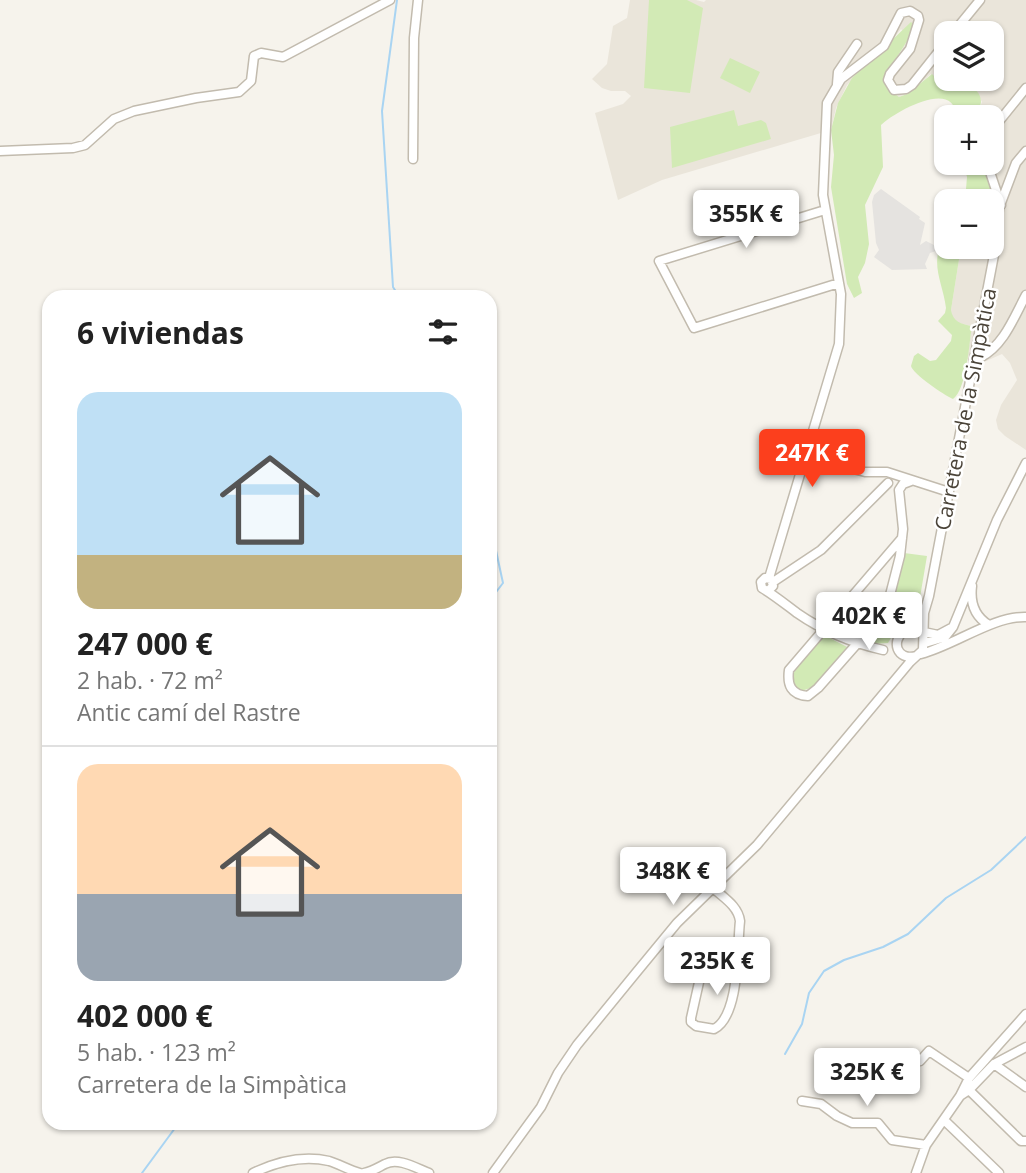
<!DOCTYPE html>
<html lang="es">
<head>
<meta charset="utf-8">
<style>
	:root { --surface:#fff; --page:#f6f6f6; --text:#222; --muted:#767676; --line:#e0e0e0; --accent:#fc3f1d }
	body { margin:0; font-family:"Open Sans",sans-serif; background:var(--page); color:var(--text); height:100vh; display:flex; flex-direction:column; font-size:26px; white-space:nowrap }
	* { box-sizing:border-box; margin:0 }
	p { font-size:23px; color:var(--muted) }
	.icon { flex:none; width:38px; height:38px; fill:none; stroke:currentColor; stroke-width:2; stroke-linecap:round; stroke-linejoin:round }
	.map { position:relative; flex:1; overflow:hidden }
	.details { position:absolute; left:42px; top:290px; width:455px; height:840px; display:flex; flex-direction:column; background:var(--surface); border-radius:21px; box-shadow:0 2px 5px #0004 }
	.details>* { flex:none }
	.buttons { position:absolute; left:934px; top:21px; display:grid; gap:14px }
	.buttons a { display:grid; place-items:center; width:70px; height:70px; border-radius:14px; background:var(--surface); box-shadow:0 2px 5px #0004; font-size:35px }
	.price { position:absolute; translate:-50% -60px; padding:0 16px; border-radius:7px; background:#fff; color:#222; font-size:23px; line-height:46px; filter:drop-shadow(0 2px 4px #0008) }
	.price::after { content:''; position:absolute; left:50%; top:42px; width:21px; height:16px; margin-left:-10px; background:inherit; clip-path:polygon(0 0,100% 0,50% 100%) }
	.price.on { background:var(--accent); color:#fff }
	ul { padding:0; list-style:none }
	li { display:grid; align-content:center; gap:14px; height:371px; padding:0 35px }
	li+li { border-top:2px solid var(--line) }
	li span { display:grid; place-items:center; height:217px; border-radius:21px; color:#555 }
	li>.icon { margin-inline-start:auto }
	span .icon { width:126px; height:126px; fill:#fffc; stroke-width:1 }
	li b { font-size:30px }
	h2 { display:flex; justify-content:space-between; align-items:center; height:84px; padding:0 35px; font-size:30px }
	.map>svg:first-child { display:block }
	.residential { fill:#eae5da }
	.green { fill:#d2eab5 }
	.parking { fill:#e5e3e0 }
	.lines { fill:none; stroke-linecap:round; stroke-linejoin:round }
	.stream { stroke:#a9d4f2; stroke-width:2 }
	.minor-casing { stroke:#c2bbae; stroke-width:11 }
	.minor { stroke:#fff; stroke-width:8 }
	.labels { text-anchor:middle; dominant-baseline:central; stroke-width:5; stroke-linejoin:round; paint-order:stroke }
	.street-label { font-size:21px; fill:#4b4439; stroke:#fff }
</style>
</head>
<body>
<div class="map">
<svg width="1026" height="1173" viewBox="0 0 1026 1173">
	<rect width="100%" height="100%" fill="#f6f3ec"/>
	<path class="residential" d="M 630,0 L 696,0 L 704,2 L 706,0 L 1026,0 L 1026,450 L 1005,436 L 998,429 L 996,420 L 1001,405 L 1017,380 L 1010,363 L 1002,354 L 984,362 L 967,359 L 972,326 L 958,323 L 952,317 L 951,310 L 961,247 L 992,247 L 992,215 L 995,213 L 995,201 L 983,163 L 992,163 L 992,117 L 976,117 L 982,102 L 975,88 L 966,79 L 992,79 L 992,33 L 947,33 L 947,79 L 953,79 L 943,85 L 931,74 L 909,93 L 899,97 L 891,91 L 885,76 L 909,38 L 901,29 L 888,45 L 847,85 L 836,108 L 831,130 L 662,180 L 618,200 L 595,113 L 623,104 L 631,96 L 625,91 L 611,91 L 602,88 L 592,79 L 607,64 L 613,26 L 627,18 Z"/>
	<path class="green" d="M 649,0 L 687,0 L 703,8 L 690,93 L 644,88 Z
		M 911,22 L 914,25 L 909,38 L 885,76 L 891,91 L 899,97 L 907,94 L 932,74 L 943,85 L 953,79 L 966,79 C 980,95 986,96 976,117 L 956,117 C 956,77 894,112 881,125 L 883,167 L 865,205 L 869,244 L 865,263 L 858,277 L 862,293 L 854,298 L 847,284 L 831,187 L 834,155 L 831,130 L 838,103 L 852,78 Z
		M 730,58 L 760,72 L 750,93 L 720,78 Z
		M 734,110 L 738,126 L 761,120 L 766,123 L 771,139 L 672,168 L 670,127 Z
		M 963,163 L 983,163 C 988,177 1002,202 992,215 L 992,201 L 965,201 L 967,177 Z
		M 947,235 L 947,247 L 961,247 L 951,310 C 953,322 961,324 972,326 C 969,343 967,389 953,399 C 944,395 913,374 911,366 L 914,356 L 918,353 L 930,361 L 936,360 L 951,341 L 952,335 L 938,321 L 945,313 L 946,308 C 943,282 927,260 947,235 Z
		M 904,553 L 927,556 L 917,615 L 911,622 L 896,629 L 888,643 L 873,644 L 869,636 C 888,610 899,584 904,553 Z
		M 824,635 L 849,648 L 814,687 L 801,691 L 794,687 L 791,676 Z"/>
	<path class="parking" d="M 881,189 L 920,217 L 919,219 L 925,223 L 920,245 L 926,241 L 936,246 L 936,251 L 930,253 L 925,264 L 927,269 L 892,270 L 874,257 L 879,250 L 876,243 L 872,202 L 874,195 Z"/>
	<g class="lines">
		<path class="stream" d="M 397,0 L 382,111 L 393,287 L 400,298
			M 490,543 L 495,546 L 503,583 L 490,600
			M 785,1054 L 802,1024 L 809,993 L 824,971 L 844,960 L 883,947 L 908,934 L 946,898 L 991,870 L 1026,837
			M 142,1173 L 178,1124"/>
		<g class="minor-casing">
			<path id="minor" d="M 953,33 L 980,0
				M 837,84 L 838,72 L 857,44
				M 992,130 L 1026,88
				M 0,151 L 73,148 L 85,145 L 114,119 L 134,111 L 196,98 L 239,92 L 251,81 L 254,56 L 261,53 L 283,57 L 390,0
				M 413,159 L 414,38 L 418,0
				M 987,163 L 1001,205
				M 825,210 L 659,261 L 694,328 L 839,283
				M 976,353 L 981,357 C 1004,345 1014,317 1026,295
				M 807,457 L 865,472 L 887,472 L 949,492
				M 902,538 L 789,670 C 787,685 791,695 808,696 L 818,688 L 870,629 L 890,595 L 900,556 L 903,529 L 899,490 L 903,484 L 911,481
				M 769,578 L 839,344 L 841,294 L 823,195 L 827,103 L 841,79 L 884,46 L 901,13 L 910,11 L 918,16 L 919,20 L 910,49 L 890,74 L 888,80 L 894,90 L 906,89 L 912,85 L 947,41
				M 773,582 L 821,550 L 888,483
				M 972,586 C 970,602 974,616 989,625
				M 769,590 L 773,586 L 771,579 L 765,578 L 761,582 L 762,588 C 774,595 785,604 797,613 C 823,631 852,643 883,650
				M 953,627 L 997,520 L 1026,463
				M 915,630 L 938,635 L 953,627 L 945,637 L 925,643
				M 921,654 C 955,645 993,616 1026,617
				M 916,656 C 897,661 890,641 905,630 L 919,632
				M 713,888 C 724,898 738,906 740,921 C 737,947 740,1016 714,1029 L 696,1026 L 691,1022 L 691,1018 L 704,960 L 712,952 L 738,940
				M 920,1061 L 929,1051 L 969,1078
				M 994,1064 L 1026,1087
				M 969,1090 L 1021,1141 L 1026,1141
				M 960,1096 L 969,1090 L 994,1064 L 1026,1047
				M 802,1101 L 821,1104 L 837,1116 L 852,1123 L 878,1123 L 892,1140 L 926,1145
				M 944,1120 L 999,1173
				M 253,1173 C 276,1162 303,1155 329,1161 C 339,1164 349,1170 360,1173
				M 364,1173 C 373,1171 377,1168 385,1164 C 398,1157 416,1168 429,1173
				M 493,1173 L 541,1107 L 558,1073 L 577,1045 L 635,974 L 677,923 L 757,845 L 910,662 L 923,650 L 924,613 L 929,596 L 994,255 L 999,208 L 1016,163 L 1026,151
				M 916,1173 L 926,1145 L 960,1096 L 969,1078 L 1026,1014"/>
		</g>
		<use href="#minor" class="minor"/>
	</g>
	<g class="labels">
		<g class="street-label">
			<text transform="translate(965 409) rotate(-79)">Carretera de la Simpàtica</text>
		</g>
	</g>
</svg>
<div class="buttons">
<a><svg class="icon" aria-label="layers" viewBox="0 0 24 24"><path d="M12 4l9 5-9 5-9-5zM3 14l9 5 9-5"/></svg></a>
<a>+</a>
<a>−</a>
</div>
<b class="price" style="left:746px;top:250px">355K €</b>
<b class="price on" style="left:812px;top:489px">247K €</b>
<b class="price" style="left:869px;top:652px">402K €</b>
<b class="price" style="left:673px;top:907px">348K €</b>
<b class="price" style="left:717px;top:997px">235K €</b>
<b class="price" style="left:867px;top:1108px">325K €</b>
<section class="details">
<h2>6 viviendas<svg class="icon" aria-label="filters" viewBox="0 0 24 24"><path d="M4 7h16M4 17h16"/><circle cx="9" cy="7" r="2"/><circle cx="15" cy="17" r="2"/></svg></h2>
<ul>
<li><span style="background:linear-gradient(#bfe0f5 75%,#c2b280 0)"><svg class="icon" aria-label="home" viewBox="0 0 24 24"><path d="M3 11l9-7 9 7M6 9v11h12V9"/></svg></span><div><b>247 000 €</b><p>2 hab. · 72 m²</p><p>Antic camí del Rastre</p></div></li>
<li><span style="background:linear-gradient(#ffd9b3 60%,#9aa5b1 0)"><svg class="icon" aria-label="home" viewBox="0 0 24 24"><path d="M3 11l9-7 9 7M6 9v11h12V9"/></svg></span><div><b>402 000 €</b><p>5 hab. · 123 m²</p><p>Carretera de la Simpàtica</p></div></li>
</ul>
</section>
</div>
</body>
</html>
